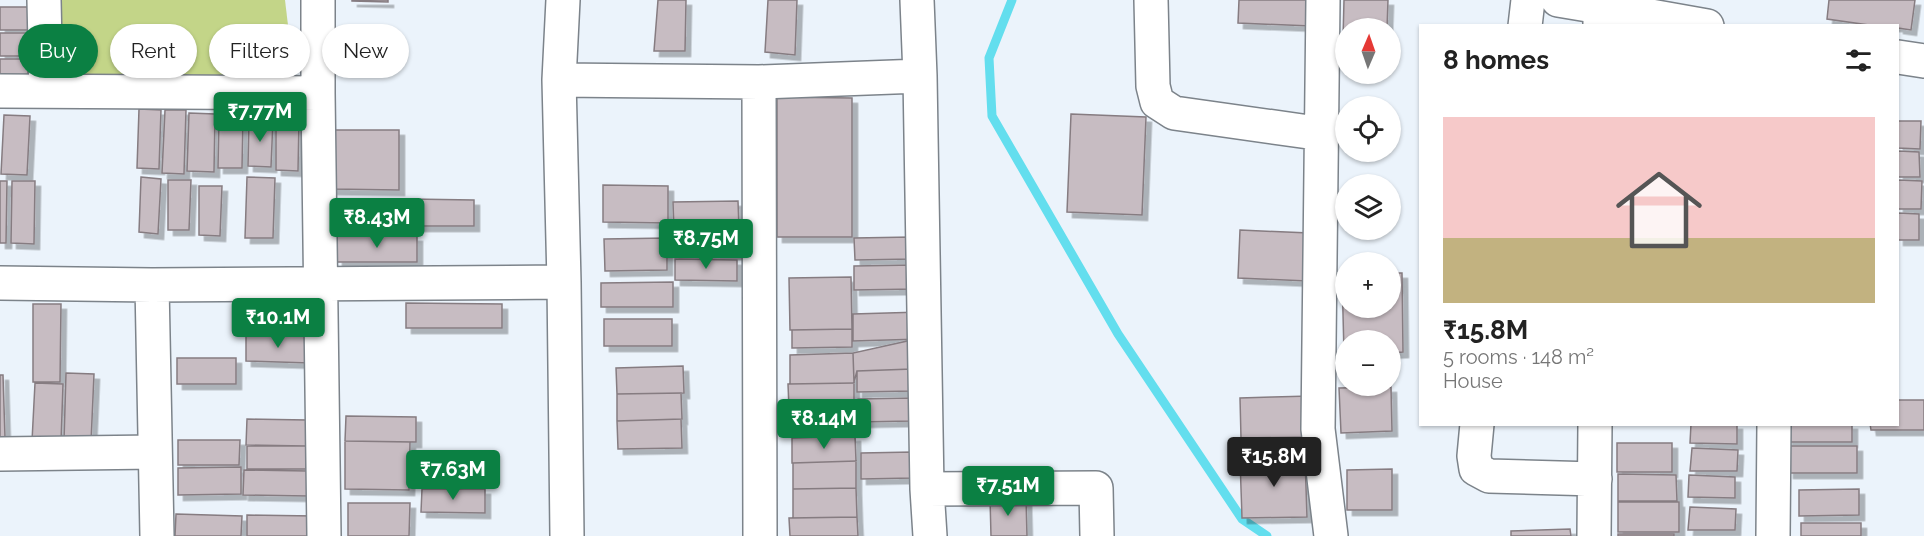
<!DOCTYPE html>
<html lang="en">
<head>
<meta charset="utf-8">
<style>
	:root { --surface:#fff; --page:#f2f2f2; --text:#222; --muted:#767676; --accent:#0b8043 }
	body { margin:0; font-family:Raleway,sans-serif; background:var(--page); color:var(--text); height:100vh; display:flex; flex-direction:column; font-size:22px; white-space:nowrap }
	* { box-sizing:border-box; margin:0 }
	p { font-size:20px; color:var(--muted) }
	.icon { flex:none; width:33px; height:33px; fill:none; stroke:currentColor; stroke-width:2; stroke-linecap:round; stroke-linejoin:round }
	.map { position:relative; flex:1; overflow:hidden }
	.sheet { position:absolute; left:1419px; top:24px; width:480px; height:402px; display:flex; flex-direction:column; background:var(--surface); border-radius:0px; box-shadow:0 2px 4px #0004 }
	.sheet>* { flex:none }
	.top-card { position:absolute; left:18px; top:24px; width:570px; height:54px; display:flex; gap:12px }
	.needle { width:39px; rotate:2deg }
	.controls { position:absolute; left:1335px; top:18px; display:grid; gap:12px }
	.controls a { display:grid; place-items:center; width:66px; height:66px; border-radius:50%; background:var(--surface); box-shadow:0 2px 4px #0004; font-size:30px }
	.price { position:absolute; translate:-50% -51px; padding:0 14px; border-radius:6px; background:var(--accent); color:#fff; font-size:20px; line-height:39px; filter:drop-shadow(0 2px 3px #0008) }
	.price::after { content:''; position:absolute; left:50%; top:36px; width:18px; height:14px; margin-left:-9px; background:inherit; clip-path:polygon(0 0,100% 0,50% 100%) }
	.price.current { background:#222; color:#fff }
	ul { padding:0; list-style:none }
	li { display:grid; align-content:center; gap:12px; height:318px; padding:0 24px }
	li span { display:grid; place-items:center; height:186px; border-radius:0px; color:#555 }
	li>.icon { margin-inline-start:auto }
	span .icon { width:108px; height:108px; fill:#fffc; stroke-width:1 }
	li b { font-size:26px }
	h2 { display:flex; justify-content:space-between; align-items:center; height:72px; padding:0 24px; font-size:26px }
	.tag { padding:0 21px; border-radius:27px; background:var(--surface); box-shadow:0 2px 4px #0004; font-size:21px; line-height:54px }
	.tag.current { background:var(--accent); color:#fff }
	.map>svg:first-child { display:block }
	.green { fill:#c3d588 }
	.lines { fill:none; stroke-linecap:round; stroke-linejoin:round }
	.stream { stroke:#63deee; stroke-width:9 }
	.building { fill:#c7bcc2; stroke:#867c81; stroke-width:1.5; filter:url(#shadow) }
	.minor-casing { stroke:#7c838a; stroke-width:36 }
	.minor { stroke:#fff; stroke-width:33 }
</style>
</head>
<body>
<div class="map">
<svg width="1924" height="536" viewBox="0 0 1924 536">
	<defs>
		<filter id="shadow"><feDropShadow dx="5.5" dy="5.5" stdDeviation="0" flood-color="#0004"/></filter>
	</defs>
	<rect width="100%" height="100%" fill="#ebf3fb"/>
	<path class="green" d="M 55,0 L 285,0 L 299,118 L 58,95 Z"/>
	<g class="lines">
		<path class="stream" d="M 1012,0 L 989,58 L 992,116 L 1118,334 L 1242,519 L 1267,536"/>
	</g>
	<path class="building" d="M 352,0 L 388,0 L 388,2 L 352,1 Z
		M 658,0 L 686,0 L 685,51 L 654,51 Z
		M 768,0 L 797,0 L 795,55 L 765,52 Z
		M 1239,0 L 1312,0 L 1311,26 L 1238,23 Z
		M 1344,0 L 1388,0 L 1387,28 L 1346,28 L 1346,39 L 1343,39 Z
		M 1829,0 L 1915,0 L 1911,30 L 1898,28 L 1898,26 L 1876,26 L 1827,19 Z
		M 0,7 L 28,7 L 28,30 L 0,30 Z
		M 0,33 L 30,33 L 29,56 L 0,56 Z
		M 0,59 L 28,59 L 28,80 L 0,79 Z
		M 777,97 L 852,98 L 852,237 L 777,237 Z
		M 139,109 L 161,110 L 159,169 L 137,168 Z
		M 165,110 L 186,110 L 184,174 L 162,173 Z
		M 189,113 L 215,114 L 214,172 L 187,171 Z
		M 1071,114 L 1146,117 L 1142,215 L 1067,212 Z
		M 4,115 L 30,116 L 27,175 L 1,174 Z
		M 219,117 L 243,117 L 242,168 L 218,168 Z
		M 276,118 L 299,119 L 298,171 L 276,170 Z
		M 249,119 L 273,120 L 271,167 L 248,166 Z
		M 1898,121 L 1921,121 L 1920,149 L 1898,148 Z
		M 331,130 L 399,130 L 399,190 L 331,189 Z
		M 1898,151 L 1919,152 L 1920,177 L 1898,177 Z
		M 141,177 L 161,179 L 158,234 L 139,232 Z
		M 247,177 L 275,178 L 273,238 L 245,238 Z
		M 168,180 L 191,180 L 189,230 L 168,230 Z
		M 1898,180 L 1922,181 L 1921,209 L 1898,209 Z
		M 0,181 L 7,181 L 6,243 L 0,243 Z
		M 12,181 L 35,181 L 34,244 L 11,243 Z
		M 603,185 L 668,186 L 668,223 L 603,222 Z
		M 199,186 L 222,186 L 220,236 L 199,235 Z
		M 410,199 L 474,200 L 474,226 L 410,226 Z
		M 738,201 L 739,229 L 674,231 L 673,202 Z
		M 1898,213 L 1919,214 L 1919,240 L 1898,240 Z
		M 739,229 L 740,254 L 674,256 L 674,231 Z
		M 1240,230 L 1309,233 L 1307,281 L 1238,278 Z
		M 337,236 L 417,236 L 417,262 L 337,262 Z
		M 912,237 L 913,259 L 855,260 L 854,238 Z
		M 667,238 L 667,270 L 605,271 L 604,239 Z
		M 675,259 L 737,260 L 737,281 L 675,280 Z
		M 915,265 L 916,289 L 854,290 L 854,266 Z
		M 1390,273 L 1402,273 L 1403,352 L 1390,353 L 1390,340 L 1346,340 L 1346,354 L 1344,354 L 1342,274 L 1346,274 L 1346,308 L 1390,308 Z
		M 851,277 L 852,329 L 790,330 L 789,278 Z
		M 673,282 L 673,307 L 601,307 L 601,283 Z
		M 406,303 L 502,304 L 502,328 L 406,328 Z
		M 33,304 L 61,304 L 60,382 L 33,382 Z
		M 248,304 L 311,306 L 310,335 L 247,333 Z
		M 921,312 L 922,339 L 853,341 L 853,314 Z
		M 604,319 L 672,319 L 672,346 L 604,346 Z
		M 852,329 L 852,347 L 792,348 L 792,330 Z
		M 246,335 L 311,336 L 310,363 L 246,361 Z
		M 912,340 L 912,369 L 857,371 L 854,382 L 853,353 Z
		M 853,353 L 854,383 L 790,384 L 790,355 Z
		M 177,358 L 236,358 L 236,384 L 177,384 Z
		M 683,366 L 684,393 L 617,394 L 616,368 Z
		M 912,369 L 913,391 L 857,392 L 857,371 Z
		M 66,373 L 94,374 L 91,442 L 64,441 Z
		M 0,375 L 3,375 L 5,438 L 0,438 Z
		M 35,383 L 63,384 L 61,442 L 32,441 Z
		M 854,383 L 854,407 L 789,409 L 788,384 Z
		M 1391,387 L 1392,431 L 1341,433 L 1339,388 Z
		M 681,393 L 682,419 L 617,421 L 617,394 Z
		M 1310,396 L 1311,437 L 1241,438 L 1240,398 Z
		M 910,398 L 911,421 L 859,422 L 858,399 Z
		M 1898,400 L 1924,400 L 1924,430 L 1871,430 L 1870,424 L 1898,424 Z
		M 346,416 L 416,417 L 416,442 L 345,441 Z
		M 247,419 L 307,420 L 306,446 L 246,445 Z
		M 681,419 L 682,448 L 618,449 L 617,421 Z
		M 1691,424 L 1737,424 L 1737,444 L 1690,443 Z
		M 1787,424 L 1852,424 L 1852,442 L 1787,442 Z
		M 855,436 L 856,461 L 792,463 L 792,438 Z
		M 178,440 L 240,440 L 239,465 L 178,465 Z
		M 345,441 L 410,442 L 409,490 L 345,489 Z
		M 1617,443 L 1672,443 L 1672,472 L 1617,472 Z
		M 247,446 L 306,446 L 306,469 L 247,469 Z
		M 1788,446 L 1857,446 L 1857,473 L 1788,473 Z
		M 1692,448 L 1738,450 L 1737,471 L 1690,471 Z
		M 913,452 L 913,478 L 861,479 L 861,453 Z
		M 1305,458 L 1307,517 L 1242,518 L 1240,459 Z
		M 856,461 L 856,488 L 793,489 L 793,463 Z
		M 241,467 L 241,494 L 178,495 L 178,468 Z
		M 1392,469 L 1392,510 L 1347,510 L 1347,470 Z
		M 244,470 L 308,471 L 308,496 L 243,495 Z
		M 1618,474 L 1676,475 L 1677,501 L 1618,501 Z
		M 1689,475 L 1735,477 L 1735,498 L 1688,497 Z
		M 856,488 L 857,517 L 793,518 L 793,489 Z
		M 422,489 L 485,489 L 485,513 L 421,512 Z
		M 1859,489 L 1859,515 L 1799,516 L 1799,490 Z
		M 990,498 L 1026,498 L 1027,536 L 991,536 Z
		M 1618,502 L 1679,502 L 1679,532 L 1618,532 Z
		M 348,503 L 410,503 L 409,536 L 348,536 Z
		M 1690,507 L 1736,509 L 1735,530 L 1688,530 Z
		M 176,514 L 242,516 L 241,536 L 175,536 Z
		M 247,515 L 314,516 L 314,536 L 247,536 Z
		M 857,517 L 858,536 L 790,536 L 789,518 Z
		M 1801,523 L 1861,523 L 1861,536 L 1801,536 Z
		M 1570,529 L 1571,536 L 1511,536 L 1511,531 Z
		M 1618,534 L 1674,534 L 1674,536 L 1618,536 Z"/>
	<g class="lines">
		<g class="minor-casing">
			<path id="minor" d="M 44,0 L 46,91
				M 318,0 L 318,93
				M 563,0 L 559,80 L 564,282 L 567,536
				M 917,0 L 920,76 L 927,489 L 930,536
				M 1151,0 L 1153,86 L 1157,102 L 1174,113 L 1323,134
				M 1323,0 L 1318,429 L 1331,536
				M 1558,0 L 1600,7
				M 1525,26 L 1528,0
				M 1600,26 L 1600,7 L 1707,26
				M 1898,57 L 1924,61
				M 559,80 L 759,82 L 920,76
				M 759,82 L 760,536
				M 0,91 L 318,93 L 324,536
				M 0,283 L 152,285 L 564,282
				M 152,285 L 157,536
				M 1477,424 L 1474,456 L 1476,469 L 1489,476 L 1595,479
				M 0,454 L 155,452
				M 927,489 L 1096,488 L 1097,536
				M 1594,536 L 1595,424
				M 1773,536 L 1774,424"/>
		</g>
		<use href="#minor" class="minor"/>
	</g>
</svg>
<div class="controls">
<a><svg class="needle" viewBox="-14 -14 28 28"><path d="M0-13l5 13h-10z" fill="#e53935"/><path d="M0 13l5-13h-10z" fill="#767676"/></svg></a>
<a><svg class="icon" aria-label="locate" viewBox="0 0 24 24"><circle cx="12" cy="12" r="6"/><path d="M12 2v4M12 18v4M2 12h4M18 12h4"/></svg></a>
<a><svg class="icon" aria-label="layers" viewBox="0 0 24 24"><path d="M12 4l9 5-9 5-9-5zM3 14l9 5 9-5"/></svg></a>
<a>+</a>
<a>−</a>
</div>
<b class="price" style="left:260px;top:143px">₹7.77M</b>
<b class="price" style="left:377px;top:249px">₹8.43M</b>
<b class="price" style="left:706px;top:270px">₹8.75M</b>
<b class="price" style="left:278px;top:349px">₹10.1M</b>
<b class="price" style="left:824px;top:450px">₹8.14M</b>
<b class="price current" style="left:1274px;top:488px">₹15.8M</b>
<b class="price" style="left:453px;top:501px">₹7.63M</b>
<b class="price" style="left:1008px;top:517px">₹7.51M</b>
<div class="top-card">
<a class="tag current">Buy</a>
<a class="tag">Rent</a>
<a class="tag">Filters</a>
<a class="tag">New</a>
</div>
<section class="sheet">
<h2>8 homes<svg class="icon" aria-label="filters" viewBox="0 0 24 24"><path d="M4 7h16M4 17h16"/><circle cx="9" cy="7" r="2"/><circle cx="15" cy="17" r="2"/></svg></h2>
<ul>
<li><span style="background:linear-gradient(#f6c9c9 65%,#c2b280 0)"><svg class="icon" aria-label="home" viewBox="0 0 24 24"><path d="M3 11l9-7 9 7M6 9v11h12V9"/></svg></span><div><b>₹15.8M</b><p>5 rooms · 148 m²</p><p>House</p></div></li>
</ul>
</section>
</div>
</body>
</html>
